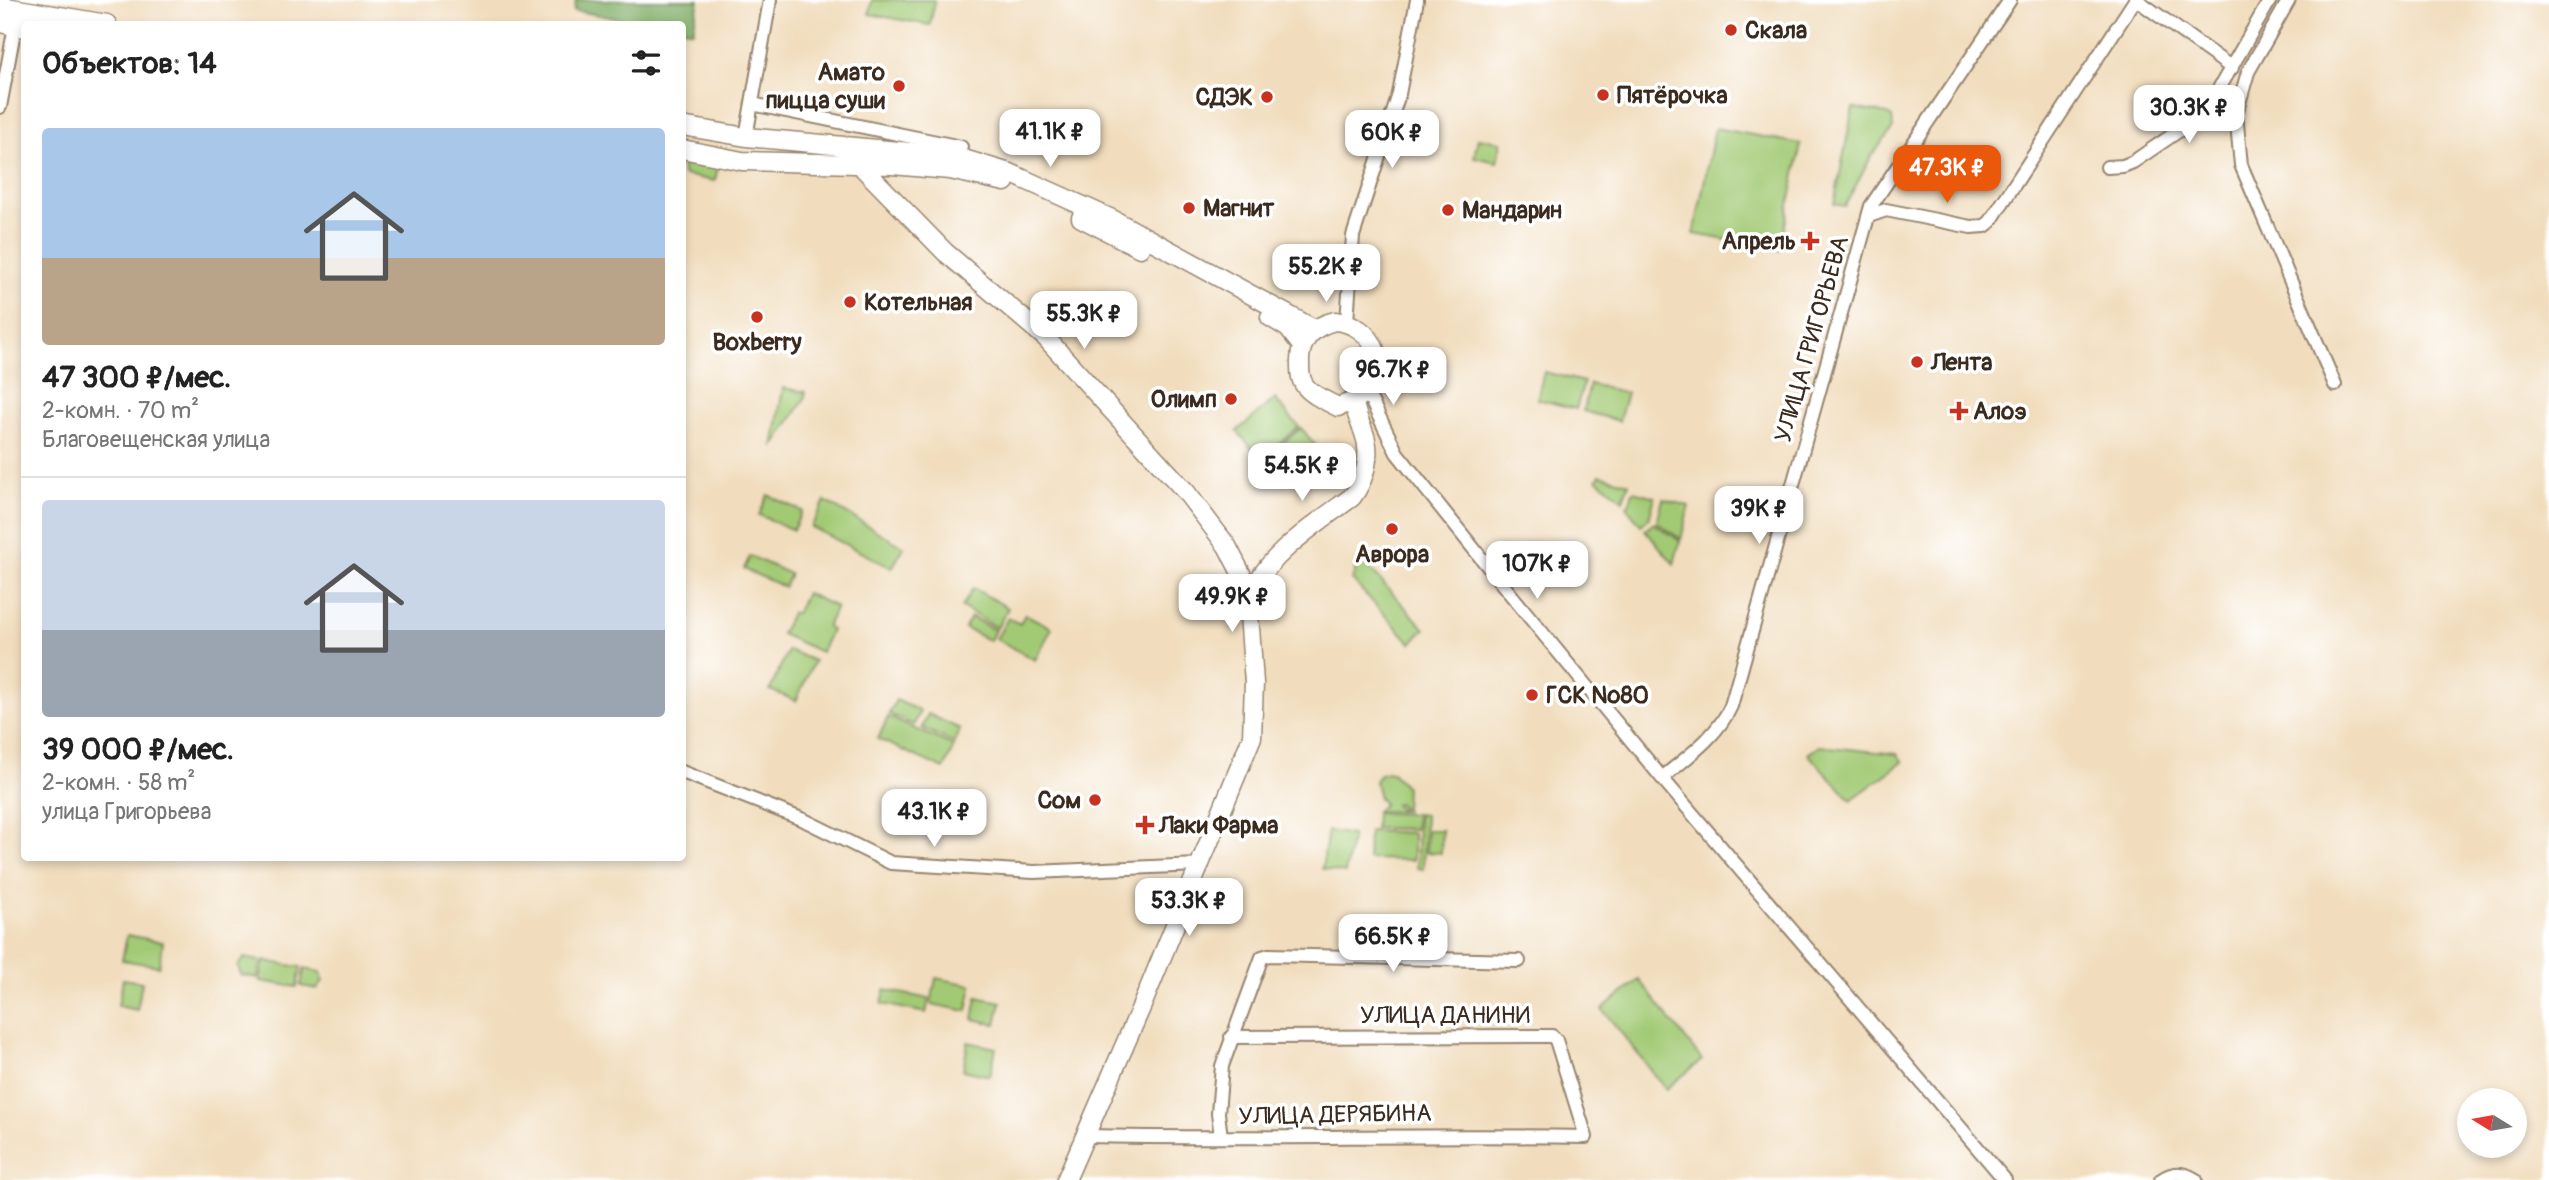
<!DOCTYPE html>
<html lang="ru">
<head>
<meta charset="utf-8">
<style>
	:root { --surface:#fff; --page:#f6f6f6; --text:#222; --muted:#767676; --line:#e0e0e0; --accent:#ea580c }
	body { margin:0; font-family:Pangolin,sans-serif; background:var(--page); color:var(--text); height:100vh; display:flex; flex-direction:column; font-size:26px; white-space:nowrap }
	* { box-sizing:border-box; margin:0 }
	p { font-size:23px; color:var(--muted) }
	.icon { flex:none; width:38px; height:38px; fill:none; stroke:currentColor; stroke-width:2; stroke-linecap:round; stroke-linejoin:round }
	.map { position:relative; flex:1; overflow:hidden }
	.side { position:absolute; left:21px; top:21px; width:665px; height:840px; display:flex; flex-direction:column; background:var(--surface); border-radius:7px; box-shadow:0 4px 10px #0003 }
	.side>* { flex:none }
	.needle { width:46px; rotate:281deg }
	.buttons { position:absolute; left:2457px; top:1088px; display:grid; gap:14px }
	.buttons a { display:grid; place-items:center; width:70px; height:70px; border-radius:50%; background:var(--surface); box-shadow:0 4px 10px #0003; font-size:35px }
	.price { position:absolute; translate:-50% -60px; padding:0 16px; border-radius:14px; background:#fff; color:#222; font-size:23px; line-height:46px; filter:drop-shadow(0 2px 4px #0008) }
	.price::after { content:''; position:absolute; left:50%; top:42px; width:21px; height:16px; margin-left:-10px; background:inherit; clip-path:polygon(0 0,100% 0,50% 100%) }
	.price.current { background:var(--accent); color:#fff }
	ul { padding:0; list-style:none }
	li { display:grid; align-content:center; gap:14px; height:371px; padding:0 21px }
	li+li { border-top:2px solid var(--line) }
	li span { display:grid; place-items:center; height:217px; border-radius:7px; color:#555 }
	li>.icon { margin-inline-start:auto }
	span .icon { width:126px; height:126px; fill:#fffc; stroke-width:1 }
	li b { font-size:30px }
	h2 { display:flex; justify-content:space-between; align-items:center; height:84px; padding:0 21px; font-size:30px }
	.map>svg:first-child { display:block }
	.green { fill:#a2ca75; stroke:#6e7a4a; stroke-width:2 }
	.forest { fill:#81ae66; stroke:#5e6c42; stroke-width:2 }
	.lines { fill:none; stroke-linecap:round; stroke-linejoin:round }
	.street-casing { stroke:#96846e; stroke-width:16 }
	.secondary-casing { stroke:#96846e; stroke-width:21 }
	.street { stroke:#fff; stroke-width:12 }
	.secondary { stroke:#fff; stroke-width:18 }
	.poi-dot { fill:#c8321e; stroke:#fff; stroke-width:2.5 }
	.labels { text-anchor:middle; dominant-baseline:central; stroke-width:7; stroke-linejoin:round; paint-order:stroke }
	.poi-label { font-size:24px; font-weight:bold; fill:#3b2a1e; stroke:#fff; text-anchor:start }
	.street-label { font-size:24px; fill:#3b2a1e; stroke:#fff }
</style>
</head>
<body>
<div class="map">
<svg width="2549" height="1180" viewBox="0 0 2549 1180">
	<rect width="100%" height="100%" fill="#fff"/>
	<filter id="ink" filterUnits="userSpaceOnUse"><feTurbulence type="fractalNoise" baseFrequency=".0143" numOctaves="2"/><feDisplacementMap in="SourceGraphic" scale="14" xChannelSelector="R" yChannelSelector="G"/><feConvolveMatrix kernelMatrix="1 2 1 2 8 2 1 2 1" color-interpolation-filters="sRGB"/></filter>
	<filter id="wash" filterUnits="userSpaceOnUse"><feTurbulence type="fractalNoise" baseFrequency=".00686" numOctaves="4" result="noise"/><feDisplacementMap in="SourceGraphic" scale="28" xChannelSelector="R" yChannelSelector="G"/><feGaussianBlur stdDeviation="1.57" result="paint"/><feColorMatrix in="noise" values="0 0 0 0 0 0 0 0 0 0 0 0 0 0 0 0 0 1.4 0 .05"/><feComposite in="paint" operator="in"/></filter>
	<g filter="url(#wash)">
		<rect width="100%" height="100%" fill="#f1ddbd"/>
		<path class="green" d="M 872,0 L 935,0 L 930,25 L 869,14 Z
			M 1853,108 L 1887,114 L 1892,117 L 1893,128 L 1871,157 L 1845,206 L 1834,204 Z
			M 1715,128 L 1801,144 L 1780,250 L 1694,234 Z
			M 1478,138 L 1501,142 L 1497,162 L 1474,157 Z
			M 682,160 L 718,166 L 715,181 L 683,175 Z
			M 1544,372 L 1584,382 L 1576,409 L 1537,399 Z
			M 1590,384 L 1627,393 L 1619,421 L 1583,411 Z
			M 783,388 L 806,392 L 804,400 L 773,447 Z
			M 1275,399 L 1299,427 L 1261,459 L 1237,431 Z
			M 1301,428 L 1321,452 L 1283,484 L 1263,460 Z
			M 1600,475 L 1629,483 L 1623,500 L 1597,479 Z
			M 1633,491 L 1655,497 L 1649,518 L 1641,525 L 1626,506 L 1630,502 Z
			M 768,495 L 802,511 L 793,530 L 759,515 Z
			M 1663,499 L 1689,506 L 1681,539 L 1657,522 Z
			M 825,501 L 904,547 L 892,568 L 811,527 Z
			M 1654,523 L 1680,541 L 1674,564 L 1645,530 Z
			M 750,556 L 790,574 L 784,587 L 744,569 Z
			M 1359,557 L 1425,629 L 1411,643 L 1352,580 Z
			M 973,588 L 1008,608 L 997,628 L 962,607 Z
			M 806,593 L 836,607 L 827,627 L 831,630 L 821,652 L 781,634 L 792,612 L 796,614 Z
			M 1025,614 L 1052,628 L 1035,660 L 996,639 L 1008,618 L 1020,624 Z
			M 971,617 L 995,630 L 990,641 L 965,628 Z
			M 788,650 L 814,661 L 796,701 L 770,690 Z
			M 896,700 L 920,711 L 914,725 L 889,714 Z
			M 928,714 L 960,729 L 954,743 L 922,728 Z
			M 888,717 L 954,746 L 944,769 L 878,739 Z
			M 1819,746 L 1897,754 L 1903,762 L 1851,800 L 1808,754 Z
			M 1388,772 L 1392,773 L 1406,787 L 1405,810 L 1398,803 L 1395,804 L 1402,811 L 1376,811 L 1384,804 L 1379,798 L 1375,781 L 1380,774 Z
			M 1376,813 L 1416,814 L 1415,829 L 1375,828 Z
			M 1418,814 L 1425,815 L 1423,869 L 1417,868 Z
			M 1427,830 L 1442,830 L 1441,853 L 1426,852 Z
			M 1328,831 L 1352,835 L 1345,873 L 1322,869 Z
			M 1369,831 L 1413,833 L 1413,860 L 1368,859 Z
			M 127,935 L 163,942 L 159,966 L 122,960 Z
			M 244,958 L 261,961 L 258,978 L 241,975 L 238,966 Z
			M 264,961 L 301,967 L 297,987 L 260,981 Z
			M 304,969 L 321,972 L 323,981 L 317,989 L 301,986 Z
			M 936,978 L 972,985 L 967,1011 L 931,1004 Z
			M 123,979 L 142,982 L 137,1010 L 118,1006 Z
			M 1639,980 L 1702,1060 L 1666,1089 L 1602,1009 Z
			M 885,990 L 929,999 L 926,1013 L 882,1004 Z
			M 977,997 L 1001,1002 L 996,1024 L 973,1019 Z
			M 968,1042 L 996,1048 L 990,1076 L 963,1070 Z"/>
		<path class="forest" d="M 576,0 L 699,0 L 693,31 L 683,29 L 682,24 L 654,24 L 574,11 Z"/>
	</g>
	<g filter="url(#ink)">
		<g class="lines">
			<g class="street-casing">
				<path id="street" d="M 2137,0 L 2232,68
					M 2289,0 L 2248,72 L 2236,114 L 2241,165 L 2335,385
					M 752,104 L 961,147
					M 0,107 L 15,26
					M 746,137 L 770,0
					M 2107,167 L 2123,166 L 2133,162 L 2205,113 L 2270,0
					M 1869,216 L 1886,210 L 1971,227 L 1985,226 L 1990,222 L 2135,0
					M 1347,322 L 1353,236 L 1399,94 L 1417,0
					M 1366,390 L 1397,453 L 1494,574 L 1662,778 L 2005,1180
					M 682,772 L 804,820 L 891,863 L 1034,872 L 1199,865
					M 1662,778 C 1687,757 1717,737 1731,706 L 1871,206 L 2010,0
					M 1085,1136 C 1252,1140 1419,1134 1586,1137 L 1556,1040 L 1552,1036 L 1231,1037
					M 1221,1137 L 1218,1113 L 1222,1066 L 1262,957 L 1269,955 L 1519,961
					M 2161,1180 C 2173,1171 2184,1172 2196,1180"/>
			</g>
			<g class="secondary-casing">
				<path id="secondary" d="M 0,6 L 107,24
					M 0,23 L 24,28
					M 682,126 L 746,137 L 954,156 L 1010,173 L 1112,219 L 1314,329
					M 682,149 L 742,161 L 892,165 L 950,170 L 1005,182
					M 859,164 L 945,252 L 1046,338 L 1186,492 L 1227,546 L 1247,585 L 1254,683 L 1252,737 L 1143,1003 L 1066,1180
					M 1081,218 L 1140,248
					M 1270,317 L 1288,328 L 1302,346
					M 1335,321 C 1374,324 1392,367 1363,394 C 1355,402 1348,403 1338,407 C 1327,401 1313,396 1305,386 C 1300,379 1300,372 1300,364 C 1299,340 1313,326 1335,321 Z
					M 1253,599 C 1253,564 1324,518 1352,497 C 1365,480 1372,454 1364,433 C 1360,422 1355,413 1354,401"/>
			</g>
			<use href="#street" class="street"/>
			<use href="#secondary" class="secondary"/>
		</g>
	</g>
	<g class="poi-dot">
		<circle cx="1731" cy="30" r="7"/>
		<circle cx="899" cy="86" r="7"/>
		<circle cx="1603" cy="95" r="7"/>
		<circle cx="1267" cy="97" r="7"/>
		<circle cx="1189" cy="208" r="7"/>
		<circle cx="1448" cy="210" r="7"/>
		<path d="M1806.5 230.5h7v7h7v7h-7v7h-7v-7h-7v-7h7z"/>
		<circle cx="850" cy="302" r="7"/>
		<circle cx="757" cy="317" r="7"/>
		<circle cx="1917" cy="362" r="7"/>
		<circle cx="1231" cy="399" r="7"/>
		<path d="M1955.5 400.5h7v7h7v7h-7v7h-7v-7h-7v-7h7z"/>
		<circle cx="1392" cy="529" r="7"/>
		<circle cx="1532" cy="695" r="7"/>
		<circle cx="1095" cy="800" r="7"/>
		<path d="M1141.5 814.5h7v7h7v7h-7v7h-7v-7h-7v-7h7z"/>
	</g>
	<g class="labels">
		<g class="poi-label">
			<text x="1745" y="30">Скала</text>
			<text x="885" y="72" text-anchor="end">Амато<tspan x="885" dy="28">пицца суши</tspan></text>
			<text x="1617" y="95">Пятёрочка</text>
			<text x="1253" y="97" text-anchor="end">СДЭК</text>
			<text x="1203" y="208">Магнит</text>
			<text x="1462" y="210">Мандарин</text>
			<text x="1796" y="241" text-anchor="end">Апрель</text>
			<text x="864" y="302">Котельная</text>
			<text x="757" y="342" text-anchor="middle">Boxberry</text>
			<text x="1931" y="362">Лента</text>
			<text x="1217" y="399" text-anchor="end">Олимп</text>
			<text x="1973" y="411">Алоэ</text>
			<text x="1392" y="554" text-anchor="middle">Аврора</text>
			<text x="1546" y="695">ГСК №80</text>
			<text x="1081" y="800" text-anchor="end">Сом</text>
			<text x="1159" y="825">Лаки Фарма</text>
		</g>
		<g class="street-label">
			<text transform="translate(1812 339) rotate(-74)">УЛИЦА ГРИГОРЬЕВА</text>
			<text x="1445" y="1015">УЛИЦА ДАНИНИ</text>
			<text transform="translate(1335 1115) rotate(-1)">УЛИЦА ДЕРЯБИНА</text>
		</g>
	</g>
</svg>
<div class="buttons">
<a><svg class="needle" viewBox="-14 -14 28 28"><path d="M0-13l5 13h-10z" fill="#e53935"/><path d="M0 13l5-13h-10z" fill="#767676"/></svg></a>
</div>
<b class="price" style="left:2189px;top:145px">30.3K ₽</b>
<b class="price" style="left:1050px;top:169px">41.1K ₽</b>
<b class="price" style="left:1392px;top:170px">60K ₽</b>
<b class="price current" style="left:1947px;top:205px">47.3K ₽</b>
<b class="price" style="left:1326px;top:304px">55.2K ₽</b>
<b class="price" style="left:1084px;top:351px">55.3K ₽</b>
<b class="price" style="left:1393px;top:407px">96.7K ₽</b>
<b class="price" style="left:1302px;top:503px">54.5K ₽</b>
<b class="price" style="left:1759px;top:546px">39K ₽</b>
<b class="price" style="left:1537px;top:601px">107K ₽</b>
<b class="price" style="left:1232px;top:634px">49.9K ₽</b>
<b class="price" style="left:934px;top:849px">43.1K ₽</b>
<b class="price" style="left:1189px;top:938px">53.3K ₽</b>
<b class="price" style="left:1393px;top:974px">66.5K ₽</b>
<section class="side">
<h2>Объектов: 14<svg class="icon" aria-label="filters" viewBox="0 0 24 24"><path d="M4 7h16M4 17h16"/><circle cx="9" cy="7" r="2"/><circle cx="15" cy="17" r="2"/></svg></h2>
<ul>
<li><span style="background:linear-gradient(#a9c7e8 60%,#b9a48a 0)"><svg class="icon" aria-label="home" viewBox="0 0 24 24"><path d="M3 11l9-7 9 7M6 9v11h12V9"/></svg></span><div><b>47 300 ₽/мес.</b><p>2-комн. · 70 m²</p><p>Благовещенская улица</p></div></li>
<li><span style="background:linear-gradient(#c9d6e8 60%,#9aa5b1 0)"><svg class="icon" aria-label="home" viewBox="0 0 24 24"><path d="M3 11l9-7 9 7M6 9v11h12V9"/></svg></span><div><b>39 000 ₽/мес.</b><p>2-комн. · 58 m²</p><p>улица Григорьева</p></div></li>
</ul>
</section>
</div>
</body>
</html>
